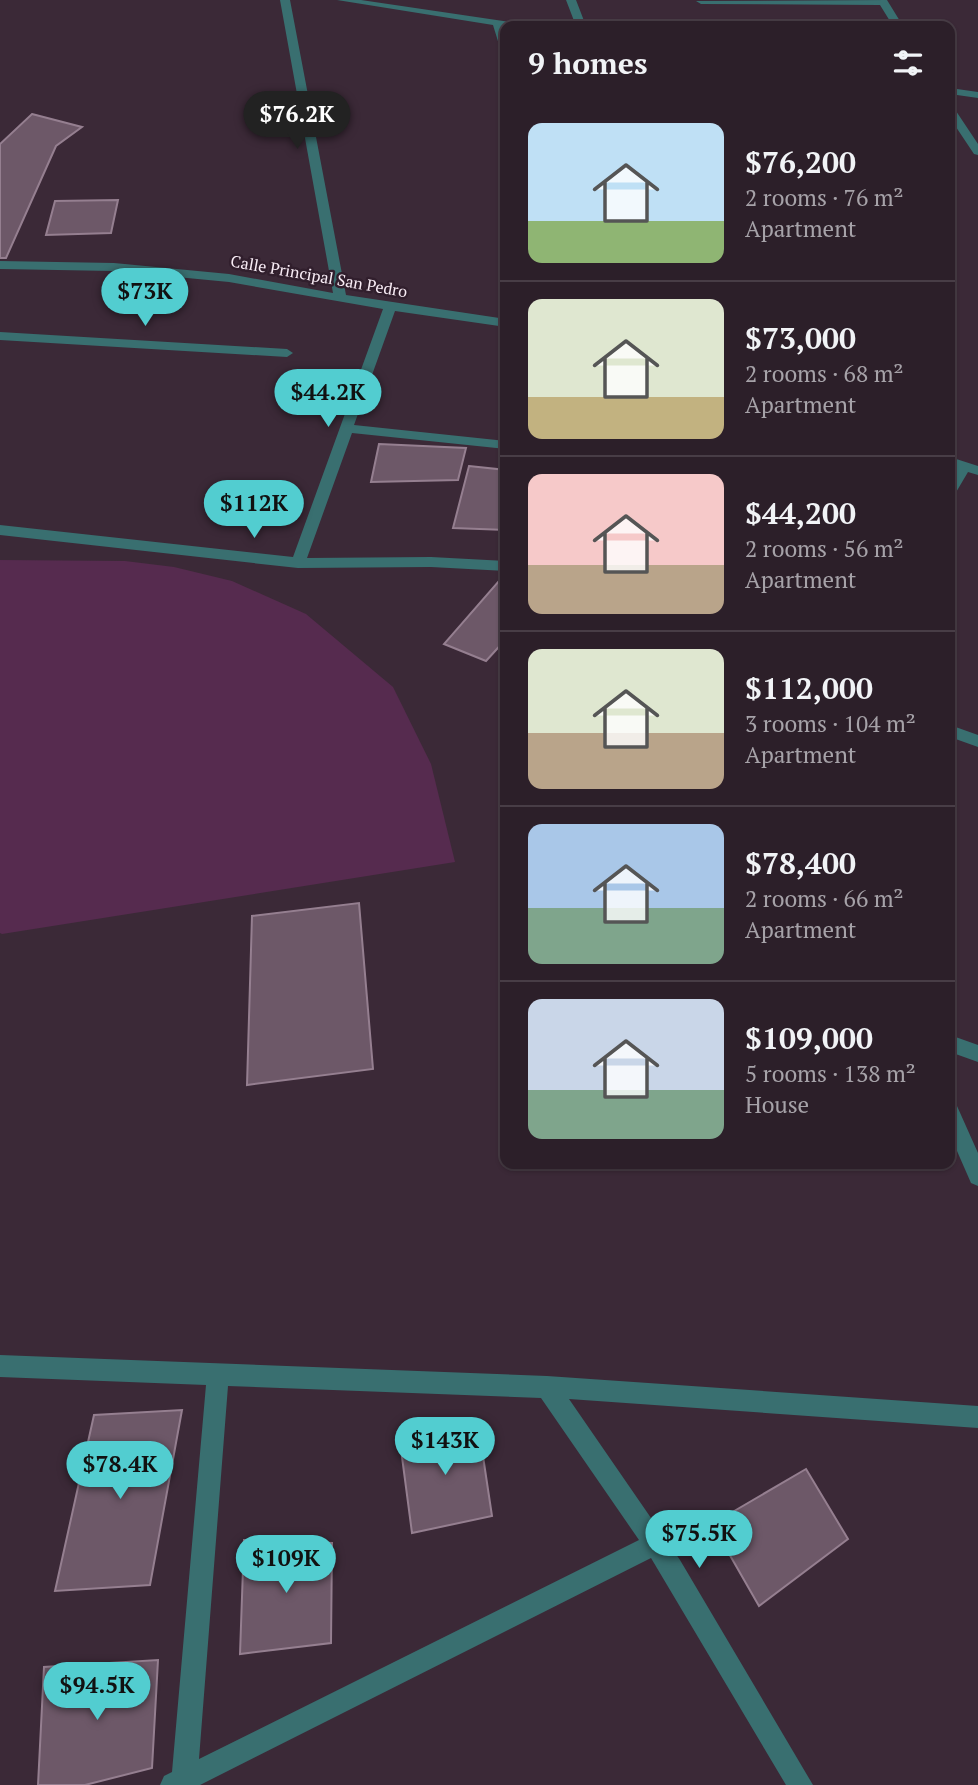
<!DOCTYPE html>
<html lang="en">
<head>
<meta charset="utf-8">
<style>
	:root { --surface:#2c1f29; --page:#382c35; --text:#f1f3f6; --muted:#a6a2a8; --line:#483d46; --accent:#52cdd0 }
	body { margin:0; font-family:"PT Serif",serif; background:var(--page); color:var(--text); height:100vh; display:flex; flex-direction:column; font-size:26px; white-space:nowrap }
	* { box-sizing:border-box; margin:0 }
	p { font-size:23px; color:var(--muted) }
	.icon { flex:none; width:38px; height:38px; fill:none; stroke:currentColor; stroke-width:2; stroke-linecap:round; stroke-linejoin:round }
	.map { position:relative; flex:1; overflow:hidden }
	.sheet { position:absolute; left:500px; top:21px; width:455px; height:1148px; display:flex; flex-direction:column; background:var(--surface); border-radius:14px; box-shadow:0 2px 5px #0004,0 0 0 2px var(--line) }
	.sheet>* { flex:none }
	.price { position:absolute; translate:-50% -60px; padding:0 16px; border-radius:24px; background:var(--accent); color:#111; font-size:23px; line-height:46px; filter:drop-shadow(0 2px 4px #0008) }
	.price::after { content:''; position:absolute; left:50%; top:42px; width:21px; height:16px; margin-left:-10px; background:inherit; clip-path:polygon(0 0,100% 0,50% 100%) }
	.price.on { background:#222; color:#fff }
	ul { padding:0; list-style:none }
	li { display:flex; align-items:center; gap:21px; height:175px; padding:0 28px }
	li+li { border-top:2px solid var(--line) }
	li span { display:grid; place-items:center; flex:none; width:196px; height:140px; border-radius:14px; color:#555 }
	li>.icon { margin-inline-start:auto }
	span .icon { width:84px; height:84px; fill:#fffc; stroke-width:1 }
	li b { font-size:30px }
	h2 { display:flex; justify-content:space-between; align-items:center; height:84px; padding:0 28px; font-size:30px }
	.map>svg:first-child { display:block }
	.green { fill:#562b4f }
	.building { fill:#6d5868; stroke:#957f90; stroke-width:2 }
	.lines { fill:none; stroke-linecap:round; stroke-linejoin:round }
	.street { fill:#396f70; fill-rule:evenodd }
	.labels { text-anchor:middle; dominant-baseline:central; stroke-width:5; stroke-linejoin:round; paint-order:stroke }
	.far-street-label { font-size:16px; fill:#f8ecf5; stroke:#311f2d }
</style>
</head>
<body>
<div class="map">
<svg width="978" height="1785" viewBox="0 0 978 1785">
	<rect width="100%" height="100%" fill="#3b2937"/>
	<path class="green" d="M 0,560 L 125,561 L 174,567 L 232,581 L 306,614 L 393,687 L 431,764 L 455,862 L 2,934 L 0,933 Z"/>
	<path class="building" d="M 32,114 L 82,127 L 56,146 L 6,258 L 0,258 L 0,144 Z
		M 118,200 L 111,233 L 46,235 L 55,201 Z
		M 379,444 L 466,448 L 458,480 L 371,482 Z
		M 469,466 L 506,470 L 506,530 L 453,528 Z
		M 505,574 L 506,639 L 486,661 L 444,644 Z
		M 359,903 L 373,1069 L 247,1085 L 252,916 Z
		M 182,1410 L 150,1585 L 55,1591 L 94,1415 Z
		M 478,1423 L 492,1516 L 412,1533 L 399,1434 Z
		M 806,1469 L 848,1539 L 759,1606 L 712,1524 Z
		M 244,1540 L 332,1543 L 331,1643 L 240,1654 Z
		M 158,1660 L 152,1768 L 85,1785 L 38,1785 L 44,1667 Z"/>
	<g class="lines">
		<path class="street" d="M 280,0 L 290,0 L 346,295 L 506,319 L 506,327 L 395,311 L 354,425 L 506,441 L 506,449 L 352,433 L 307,558 L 431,557 L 506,561 L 506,571 L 431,567 L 298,568 L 0,535 L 0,525 L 293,557 L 383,309 L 229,282 L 114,271 L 0,269 L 0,261 L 114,263 L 229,274 L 333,293 Z
			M 337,0 L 361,0 L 516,23 L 521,26 L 503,27 L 506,54 L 501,51 L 493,25 Z
			M 566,0 L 576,0 L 586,26 L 576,26 Z
			M 887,0 L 903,26 L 893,26 L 880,5 L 701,4 L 696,1 Z
			M 950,88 L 978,92 L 978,98 L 950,94 Z
			M 950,107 L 954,108 L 978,144 L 978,155 L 974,154 L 950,118 Z
			M 0,332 L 287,349 L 293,353 L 287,357 L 0,340 Z
			M 950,457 L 978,466 L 978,475 L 968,472 L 955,494 L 950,496 L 950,479 L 957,468 L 950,466 Z
			M 950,725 L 978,735 L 978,747 L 950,737 Z
			M 950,1035 L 978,1045 L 978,1062 L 950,1052 Z
			M 950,1103 L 957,1106 L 978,1153 L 978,1186 L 971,1183 L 950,1135 Z
			M 0,1355 L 547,1376 L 978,1406 L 978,1428 L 569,1399 L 680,1560 L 813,1785 L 786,1785 L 651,1558 L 200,1785 L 160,1785 L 164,1776 L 172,1772 L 206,1385 L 0,1377 ZM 228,1386 L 541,1398 L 639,1540 L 199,1759 Z"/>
	</g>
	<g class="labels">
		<g class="far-street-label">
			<text transform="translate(319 276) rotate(10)">Calle Principal San Pedro</text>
		</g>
	</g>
</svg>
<b class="price on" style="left:297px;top:151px">$76.2K</b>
<b class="price" style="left:145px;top:328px">$73K</b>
<b class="price" style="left:328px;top:429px">$44.2K</b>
<b class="price" style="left:254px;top:540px">$112K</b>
<b class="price" style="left:445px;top:1477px">$143K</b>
<b class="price" style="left:120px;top:1501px">$78.4K</b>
<b class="price" style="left:699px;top:1570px">$75.5K</b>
<b class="price" style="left:286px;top:1595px">$109K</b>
<b class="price" style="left:97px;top:1722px">$94.5K</b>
<section class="sheet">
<h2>9 homes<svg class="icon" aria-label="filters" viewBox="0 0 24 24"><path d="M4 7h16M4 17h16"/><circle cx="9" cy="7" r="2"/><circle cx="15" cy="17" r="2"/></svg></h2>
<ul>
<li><span style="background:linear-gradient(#bfe0f5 70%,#8fb573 0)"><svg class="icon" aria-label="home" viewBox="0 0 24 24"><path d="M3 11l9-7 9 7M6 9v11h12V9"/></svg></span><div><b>$76,200</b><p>2 rooms · 76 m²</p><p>Apartment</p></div></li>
<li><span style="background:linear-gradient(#dfe7d0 70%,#c2b280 0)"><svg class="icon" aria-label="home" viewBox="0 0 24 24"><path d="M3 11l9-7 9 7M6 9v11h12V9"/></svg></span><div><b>$73,000</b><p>2 rooms · 68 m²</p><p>Apartment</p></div></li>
<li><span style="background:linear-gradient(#f6c9c9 65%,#b9a48a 0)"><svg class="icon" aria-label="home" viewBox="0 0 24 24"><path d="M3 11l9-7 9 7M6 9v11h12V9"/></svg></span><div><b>$44,200</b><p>2 rooms · 56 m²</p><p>Apartment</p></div></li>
<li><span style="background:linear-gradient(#dfe7d0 60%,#b9a48a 0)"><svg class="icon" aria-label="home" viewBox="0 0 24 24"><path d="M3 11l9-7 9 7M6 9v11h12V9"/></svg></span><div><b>$112,000</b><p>3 rooms · 104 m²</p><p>Apartment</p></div></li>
<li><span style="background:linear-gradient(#a9c7e8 60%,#7fa58c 0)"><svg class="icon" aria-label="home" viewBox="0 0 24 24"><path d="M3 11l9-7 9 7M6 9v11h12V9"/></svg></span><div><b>$78,400</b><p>2 rooms · 66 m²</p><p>Apartment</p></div></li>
<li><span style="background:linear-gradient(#c9d6e8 65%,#7fa58c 0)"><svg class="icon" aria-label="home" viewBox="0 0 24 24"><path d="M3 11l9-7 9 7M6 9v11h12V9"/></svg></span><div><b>$109,000</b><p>5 rooms · 138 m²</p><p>House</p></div></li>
</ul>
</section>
</div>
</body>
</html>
